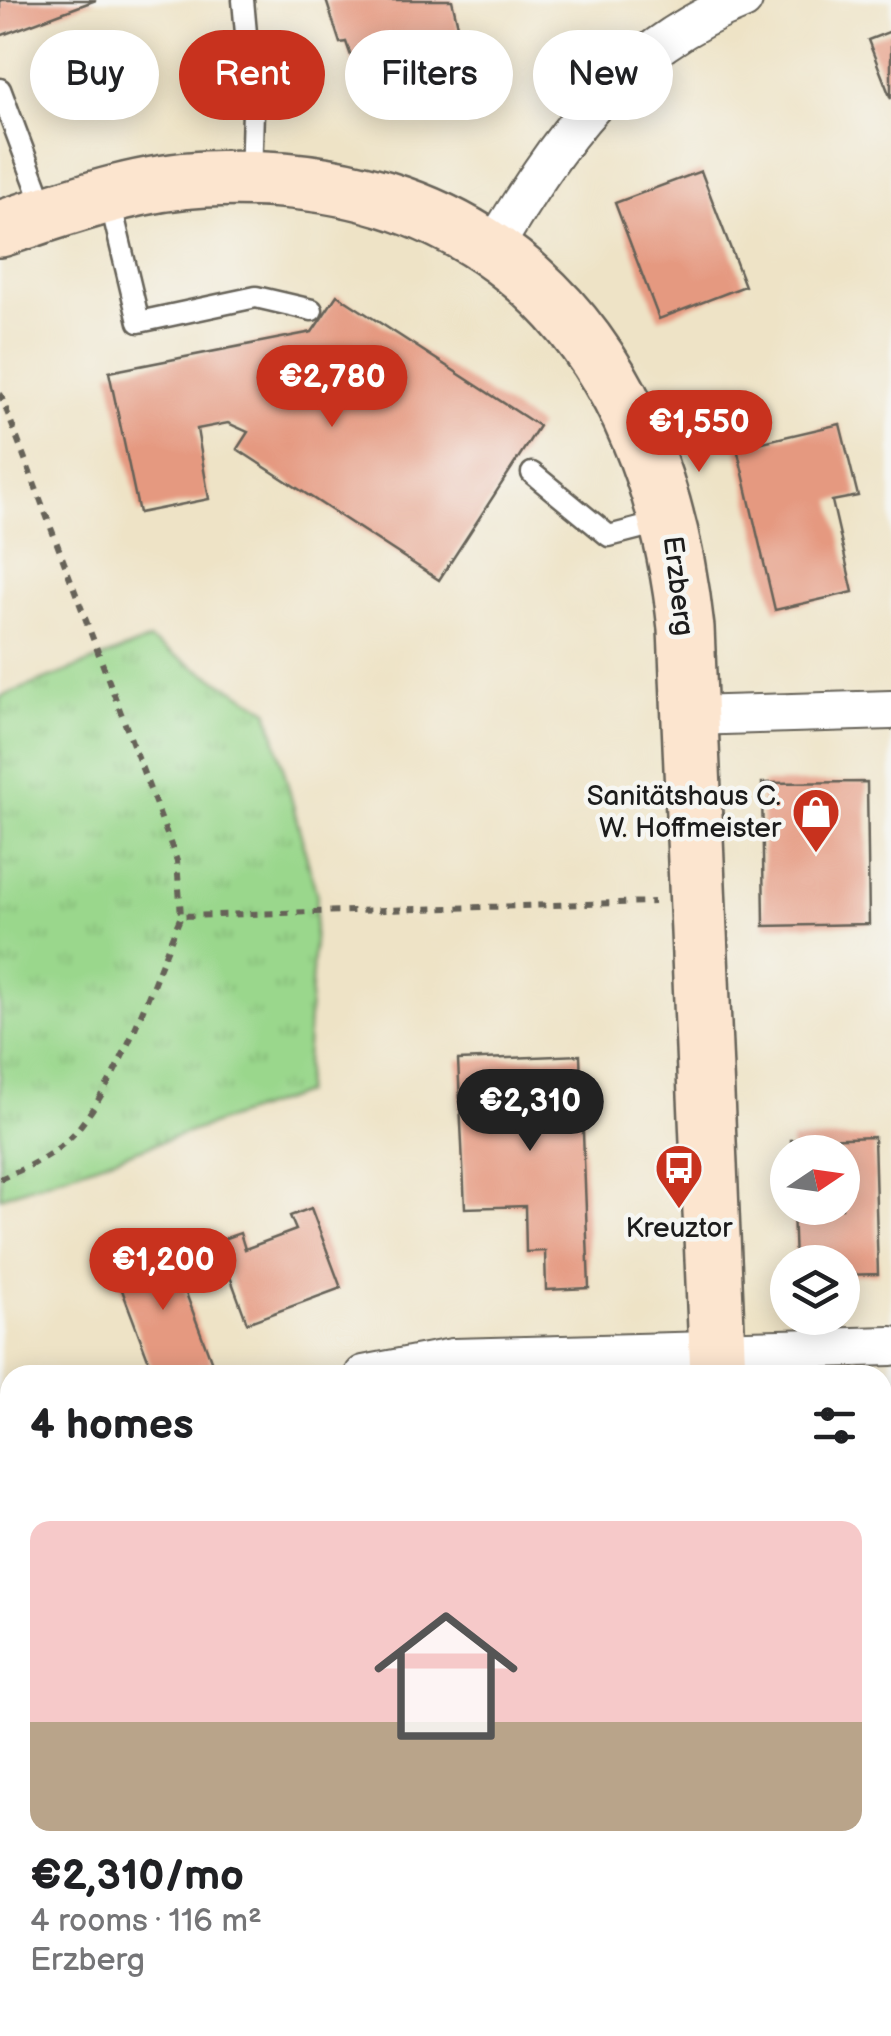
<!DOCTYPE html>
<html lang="en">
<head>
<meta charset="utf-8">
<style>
	:root { --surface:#fff; --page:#f6f6f6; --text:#202124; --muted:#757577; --line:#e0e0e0; --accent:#c8321e }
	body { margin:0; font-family:"Balsamiq Sans",sans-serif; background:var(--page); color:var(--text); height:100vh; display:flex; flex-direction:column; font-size:38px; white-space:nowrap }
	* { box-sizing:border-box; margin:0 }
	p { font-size:32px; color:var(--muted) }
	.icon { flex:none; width:55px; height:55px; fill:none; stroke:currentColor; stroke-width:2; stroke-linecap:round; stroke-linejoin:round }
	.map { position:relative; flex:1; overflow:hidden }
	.side { position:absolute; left:0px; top:1365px; width:892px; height:672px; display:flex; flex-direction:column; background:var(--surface); border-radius:30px 30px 0 0; box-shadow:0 5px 25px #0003 }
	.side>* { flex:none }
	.top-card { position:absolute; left:30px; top:30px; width:832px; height:90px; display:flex; gap:20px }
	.needle { width:65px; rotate:77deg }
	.tools { position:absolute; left:770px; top:1135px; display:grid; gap:20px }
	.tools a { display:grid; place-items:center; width:90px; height:90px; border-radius:50%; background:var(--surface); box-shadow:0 5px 25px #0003; font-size:50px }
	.price { position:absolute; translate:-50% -85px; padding:0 22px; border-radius:35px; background:var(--accent); color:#fff; font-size:32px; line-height:65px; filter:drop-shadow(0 2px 5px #0008) }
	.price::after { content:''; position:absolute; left:50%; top:60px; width:30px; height:22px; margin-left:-15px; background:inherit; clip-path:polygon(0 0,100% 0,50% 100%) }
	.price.on { background:#222; color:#fff }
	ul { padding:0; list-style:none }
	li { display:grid; align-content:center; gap:20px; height:530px; padding:0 30px }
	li+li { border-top:2px solid var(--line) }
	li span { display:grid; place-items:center; height:310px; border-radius:20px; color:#555 }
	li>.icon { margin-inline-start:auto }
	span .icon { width:180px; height:180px; fill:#fffc; stroke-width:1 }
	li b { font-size:42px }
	h2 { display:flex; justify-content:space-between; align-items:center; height:120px; padding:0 30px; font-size:42px }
	.tag { padding:0 35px; border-radius:45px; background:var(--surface); box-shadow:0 5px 25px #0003; font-size:35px; line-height:90px }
	.tag.on { background:var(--accent); color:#fff }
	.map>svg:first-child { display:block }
	.park { fill:url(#park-tufts); stroke:#5b7a54; stroke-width:2.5 }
	.building { fill:#e59980 }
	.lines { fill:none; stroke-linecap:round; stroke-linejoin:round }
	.lane-casing { stroke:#666258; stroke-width:25 }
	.street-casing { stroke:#666258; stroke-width:42 }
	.secondary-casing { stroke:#666258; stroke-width:60 }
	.path { stroke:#666258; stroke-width:6; stroke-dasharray:8 8; stroke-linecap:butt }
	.lane { stroke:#fff; stroke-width:20 }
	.street { stroke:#fff; stroke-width:38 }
	.secondary { stroke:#fce5cf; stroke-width:55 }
	.labels { text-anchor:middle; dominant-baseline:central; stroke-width:9; stroke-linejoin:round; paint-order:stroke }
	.street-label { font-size:28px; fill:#1c1c1c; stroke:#f6f6f2 }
	.poi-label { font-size:28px; fill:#1c1c1c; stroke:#f6f6f2; text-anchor:end }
</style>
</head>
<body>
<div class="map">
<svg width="891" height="2036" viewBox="0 0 891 2036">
	<defs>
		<pattern id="park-tufts" width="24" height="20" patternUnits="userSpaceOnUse" patternTransform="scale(2.5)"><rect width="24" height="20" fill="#9ad78c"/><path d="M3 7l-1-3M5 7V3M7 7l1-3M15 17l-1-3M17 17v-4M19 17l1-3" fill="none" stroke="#84b878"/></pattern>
	</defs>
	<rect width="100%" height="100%" fill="#f6f6f2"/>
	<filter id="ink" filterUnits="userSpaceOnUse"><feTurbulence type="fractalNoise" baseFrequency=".01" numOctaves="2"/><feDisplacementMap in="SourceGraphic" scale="20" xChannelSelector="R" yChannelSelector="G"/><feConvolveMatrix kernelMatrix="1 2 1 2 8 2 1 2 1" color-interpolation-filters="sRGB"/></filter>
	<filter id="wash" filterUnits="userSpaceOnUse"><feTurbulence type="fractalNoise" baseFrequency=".0048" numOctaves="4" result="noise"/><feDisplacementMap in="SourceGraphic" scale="40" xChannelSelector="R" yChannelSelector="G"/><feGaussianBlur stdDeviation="2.25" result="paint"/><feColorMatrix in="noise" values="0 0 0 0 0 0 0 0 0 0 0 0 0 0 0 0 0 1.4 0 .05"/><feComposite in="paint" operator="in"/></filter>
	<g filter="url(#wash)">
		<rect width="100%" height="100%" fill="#eee3c6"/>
		<path class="park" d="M 149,640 L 268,710 L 317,896 L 304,1093 L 0,1197 L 0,697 Z"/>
		<g id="blocks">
			<path class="building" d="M 0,0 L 96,0 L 0,36 Z
				M 326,0 L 452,0 L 461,39 L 357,73 L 346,42 L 340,43 Z
				M 891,31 L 891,99 L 868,40 Z
				M 701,171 L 745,286 L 659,319 L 615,203 Z
				M 337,295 L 539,426 L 439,580 L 237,449 L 248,432 L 228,423 L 197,429 L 209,499 L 139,513 L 109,372 L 312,332 Z
				M 840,424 L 858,496 L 832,501 L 853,592 L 775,610 L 737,448 Z
				M 867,782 L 869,924 L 764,926 L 762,783 Z
				M 580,1055 L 589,1288 L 546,1290 L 545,1251 L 526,1252 L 525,1206 L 465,1208 L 458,1060 Z
				M 874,1137 L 878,1274 L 842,1275 L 842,1262 L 795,1262 L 793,1208 L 842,1208 L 842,1152 L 791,1152 L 791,1140 Z
				M 311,1208 L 341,1288 L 247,1323 L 217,1241 L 240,1233 L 245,1249 L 296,1230 L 290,1216 Z
				M 168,1245 L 212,1363 L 181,1375 L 154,1375 L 113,1266 Z
				M 10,1401 L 10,1433 L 0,1404 Z
				M 891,1654 L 891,1731 L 882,1720 L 882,1655 Z
				M 10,1727 L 10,1827 L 0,1801 L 0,1731 Z
				M 92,2028 L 125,2028 L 128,2036 L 95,2036 Z
				M 165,2028 L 216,2028 L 219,2036 L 144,2036 Z"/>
		</g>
	</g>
	<g filter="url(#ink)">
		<use href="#blocks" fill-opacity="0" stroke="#666258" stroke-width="2.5"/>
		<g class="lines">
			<g class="lane-casing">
				<path id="lane" d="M 243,0 L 253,111 L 251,177
					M 0,89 L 46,212
					M 109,197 L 139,322 L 256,297 L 312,310
					M 532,473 L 609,536 L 663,522"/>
			</g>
			<g class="street-casing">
				<path id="street" d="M 492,250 C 557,142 620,48 743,0
					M 690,716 L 891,710
					M 364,1375 L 453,1358 L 891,1346
					M 0,1616 L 10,1612"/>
			</g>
			<g class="secondary-casing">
				<path id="secondary" d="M 0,229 C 66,208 135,182 205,179 C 499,165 656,350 686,628 L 718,1375
					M 882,1834 L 891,1841
					M 882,1978 L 891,1963
					M 846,2036 L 852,2028"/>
			</g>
			<path class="path" d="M 0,393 L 177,861 L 181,916 L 654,902
				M 0,1179 C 28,1167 57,1154 77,1130 C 126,1069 150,987 181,916
				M 882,1777 L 891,1785
				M 882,1907 L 883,1925"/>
			<use href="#lane" class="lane"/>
			<use href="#street" class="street"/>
			<use href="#secondary" class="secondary"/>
		</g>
	</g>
	<defs>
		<g id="shop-pin" transform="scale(2.5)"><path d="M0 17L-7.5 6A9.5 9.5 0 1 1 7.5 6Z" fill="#c8321e" stroke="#f6f6f2"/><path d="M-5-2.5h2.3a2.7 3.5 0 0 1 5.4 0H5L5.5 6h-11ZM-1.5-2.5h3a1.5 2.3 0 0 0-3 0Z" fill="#fff"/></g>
		<g id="bus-pin" transform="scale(2.5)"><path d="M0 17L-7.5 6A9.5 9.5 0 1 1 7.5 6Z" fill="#c8321e" stroke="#f6f6f2"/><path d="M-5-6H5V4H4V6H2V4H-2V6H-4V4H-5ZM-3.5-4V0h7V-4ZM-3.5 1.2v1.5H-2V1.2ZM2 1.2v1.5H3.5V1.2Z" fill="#fff"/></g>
	</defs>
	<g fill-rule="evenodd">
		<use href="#shop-pin" x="816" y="812"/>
		<use href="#bus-pin" x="679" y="1168"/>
	</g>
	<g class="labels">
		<g class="street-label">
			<text transform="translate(678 586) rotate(83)">Erzberg</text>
		</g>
		<g class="poi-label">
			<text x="781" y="796">Sanitätshaus C.<tspan x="781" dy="32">W. Hoffmeister</tspan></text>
			<text x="679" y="1228" text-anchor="middle">Kreuztor</text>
		</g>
	</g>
</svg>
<div class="tools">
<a><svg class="needle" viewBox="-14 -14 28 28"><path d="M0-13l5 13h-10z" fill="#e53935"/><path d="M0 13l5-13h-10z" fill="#757577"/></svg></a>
<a><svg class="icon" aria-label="layers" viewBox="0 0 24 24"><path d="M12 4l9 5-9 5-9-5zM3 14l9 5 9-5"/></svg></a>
</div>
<b class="price" style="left:332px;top:430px">€2,780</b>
<b class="price" style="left:699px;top:475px">€1,550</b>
<b class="price on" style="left:530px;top:1154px">€2,310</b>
<b class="price" style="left:163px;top:1313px">€1,200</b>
<div class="top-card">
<a class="tag">Buy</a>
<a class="tag on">Rent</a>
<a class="tag">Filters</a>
<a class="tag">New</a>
</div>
<section class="side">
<h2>4 homes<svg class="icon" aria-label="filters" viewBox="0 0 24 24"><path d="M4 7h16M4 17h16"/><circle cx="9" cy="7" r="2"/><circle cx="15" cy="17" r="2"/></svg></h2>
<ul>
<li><span style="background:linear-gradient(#f6c9c9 65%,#b9a48a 0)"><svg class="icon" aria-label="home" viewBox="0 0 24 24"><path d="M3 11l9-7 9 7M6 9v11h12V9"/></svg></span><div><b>€2,310/mo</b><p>4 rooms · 116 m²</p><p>Erzberg</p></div></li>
</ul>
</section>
</div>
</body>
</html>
